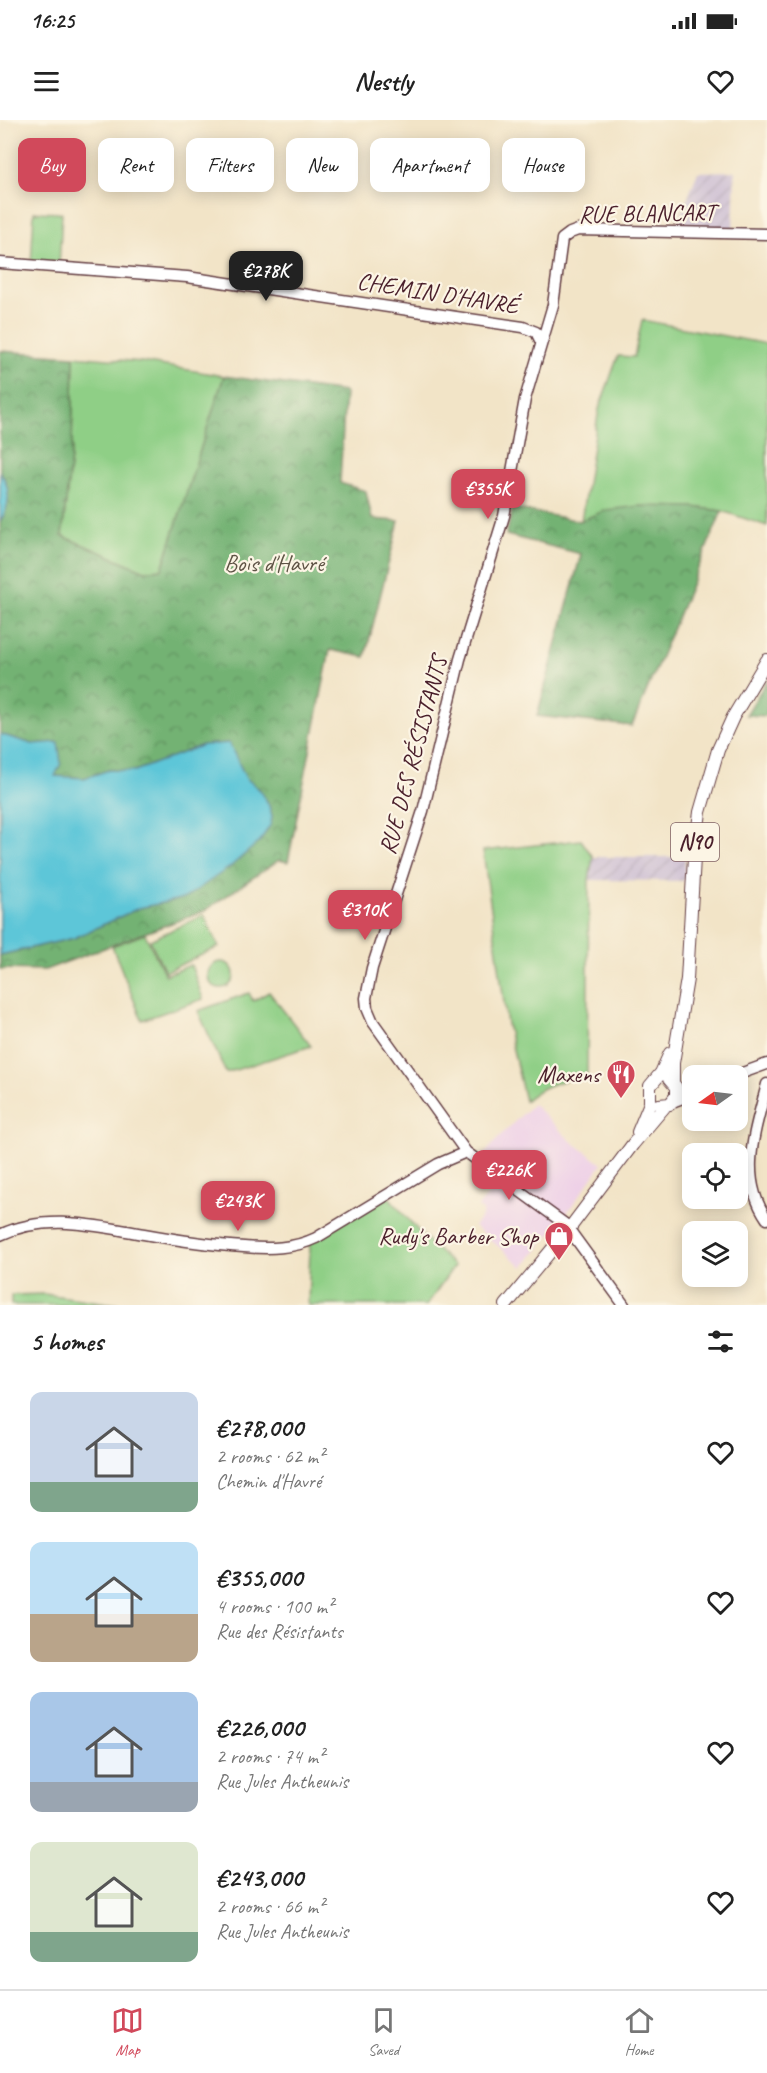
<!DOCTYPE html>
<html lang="en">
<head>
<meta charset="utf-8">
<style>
	:root { --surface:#fff; --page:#f2f2f2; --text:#222; --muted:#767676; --line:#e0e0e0; --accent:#d1495b }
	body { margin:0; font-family:Caveat,sans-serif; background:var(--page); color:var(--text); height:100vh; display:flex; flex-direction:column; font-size:22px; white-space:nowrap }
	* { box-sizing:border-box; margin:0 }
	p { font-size:20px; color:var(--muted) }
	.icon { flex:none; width:33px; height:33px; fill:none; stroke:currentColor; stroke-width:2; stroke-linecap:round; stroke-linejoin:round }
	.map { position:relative; height:1185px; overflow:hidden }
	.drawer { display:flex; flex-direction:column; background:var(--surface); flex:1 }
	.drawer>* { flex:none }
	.banner { position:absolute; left:18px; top:18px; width:732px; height:54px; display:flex; gap:12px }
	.needle { width:39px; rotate:256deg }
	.buttons { position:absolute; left:682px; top:945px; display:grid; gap:12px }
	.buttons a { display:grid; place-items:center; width:66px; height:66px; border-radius:12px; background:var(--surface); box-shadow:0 3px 15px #0003; font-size:30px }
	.price { position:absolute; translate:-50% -51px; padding:0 14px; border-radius:12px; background:var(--accent); color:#fff; font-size:20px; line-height:39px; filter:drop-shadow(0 2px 3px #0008) }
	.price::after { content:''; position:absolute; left:50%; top:36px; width:18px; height:14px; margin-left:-9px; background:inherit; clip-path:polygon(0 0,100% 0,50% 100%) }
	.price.on { background:#222; color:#fff }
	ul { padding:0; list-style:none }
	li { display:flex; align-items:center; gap:18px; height:150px; padding:0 30px }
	li span { display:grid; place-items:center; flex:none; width:168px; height:120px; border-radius:12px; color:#555 }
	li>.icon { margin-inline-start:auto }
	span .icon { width:72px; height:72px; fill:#fffc; stroke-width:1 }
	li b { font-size:26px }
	h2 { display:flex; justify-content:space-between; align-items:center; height:72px; padding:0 30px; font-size:26px }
	.pill { padding:0 21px; border-radius:12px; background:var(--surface); box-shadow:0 3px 15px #0003; font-size:21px; line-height:54px }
	.pill.on { background:var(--accent); color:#fff }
	.status { display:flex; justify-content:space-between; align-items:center; height:42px; padding:0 30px; background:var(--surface); direction:ltr }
	.status svg { height:16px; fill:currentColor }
	header { display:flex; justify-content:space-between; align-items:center; height:78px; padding:0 30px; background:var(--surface); font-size:27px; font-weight:700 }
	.tab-bar { display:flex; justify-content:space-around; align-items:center; height:84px; border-top:2px solid var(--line); background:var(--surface); font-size:16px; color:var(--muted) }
	.tab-bar a { display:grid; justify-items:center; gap:3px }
	.tab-bar .on { color:var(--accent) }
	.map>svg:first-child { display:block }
	.built { fill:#eed0e7 }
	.industrial { fill:url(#industrial-furrows) }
	.grass { fill:#8fcf86; stroke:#6c7758; stroke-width:1.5 }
	.forest { fill:url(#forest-crowns); stroke:#5e684f; stroke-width:1.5 }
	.water { fill:#5dc6d8; stroke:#547282; stroke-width:1.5 }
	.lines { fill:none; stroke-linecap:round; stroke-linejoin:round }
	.minor-casing { stroke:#633d42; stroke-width:13 }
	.major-casing { stroke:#633d42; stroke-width:14 }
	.minor { stroke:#fff; stroke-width:10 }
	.major { stroke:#fff; stroke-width:12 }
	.labels { text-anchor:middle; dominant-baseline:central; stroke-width:4.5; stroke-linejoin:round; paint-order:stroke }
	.shield { fill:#fcf5e5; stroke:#7f5f63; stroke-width:1.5 }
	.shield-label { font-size:22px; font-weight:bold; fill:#4a1f2b }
	.street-label { font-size:24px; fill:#4a1f2b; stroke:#fcf5e5 }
	.park-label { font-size:24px; fill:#5f5446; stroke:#fcf5e5 }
	.poi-label { font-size:24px; fill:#4a1f2b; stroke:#fcf5e5; text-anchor:end }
</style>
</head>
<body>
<div class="status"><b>16:25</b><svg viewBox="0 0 49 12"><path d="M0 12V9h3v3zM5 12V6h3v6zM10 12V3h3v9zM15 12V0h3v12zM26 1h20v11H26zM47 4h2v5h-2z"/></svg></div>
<header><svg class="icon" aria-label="menu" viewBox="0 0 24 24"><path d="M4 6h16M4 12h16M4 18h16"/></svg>Nestly<svg class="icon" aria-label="heart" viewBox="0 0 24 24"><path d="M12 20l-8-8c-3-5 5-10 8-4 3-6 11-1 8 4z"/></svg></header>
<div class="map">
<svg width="767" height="1185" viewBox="0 0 767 1185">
	<defs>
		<pattern id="industrial-furrows" width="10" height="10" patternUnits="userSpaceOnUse" patternTransform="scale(1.5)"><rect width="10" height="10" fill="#ccbed3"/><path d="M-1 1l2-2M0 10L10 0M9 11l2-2" fill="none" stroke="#b1a3b5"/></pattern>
		<pattern id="forest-crowns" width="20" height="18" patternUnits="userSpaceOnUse" patternTransform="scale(1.5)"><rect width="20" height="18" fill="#73b273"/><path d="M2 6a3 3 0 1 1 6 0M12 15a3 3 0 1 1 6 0" fill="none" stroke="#60905f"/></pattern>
	</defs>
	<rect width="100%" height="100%" fill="#fcf5e5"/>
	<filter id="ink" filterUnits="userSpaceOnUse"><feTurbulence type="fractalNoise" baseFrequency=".0167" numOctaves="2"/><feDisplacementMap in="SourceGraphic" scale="12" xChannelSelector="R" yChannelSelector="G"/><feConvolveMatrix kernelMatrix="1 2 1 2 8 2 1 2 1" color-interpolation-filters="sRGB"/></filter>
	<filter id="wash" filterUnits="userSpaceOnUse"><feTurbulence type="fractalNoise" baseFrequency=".008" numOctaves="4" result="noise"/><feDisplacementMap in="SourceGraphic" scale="24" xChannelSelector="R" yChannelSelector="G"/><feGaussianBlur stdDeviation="1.35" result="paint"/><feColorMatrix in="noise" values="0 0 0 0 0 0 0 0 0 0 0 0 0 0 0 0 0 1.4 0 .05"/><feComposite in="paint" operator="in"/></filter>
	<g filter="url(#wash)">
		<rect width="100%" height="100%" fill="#f2e4c7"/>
		<path class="built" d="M 533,984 L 571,1021 L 602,1044 L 561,1101 L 523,1147 L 474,1106 L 483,1095 L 483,1091 L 478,1087 L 504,1055 L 482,1038 L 495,1021 Z"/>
		<path class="industrial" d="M 735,51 L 733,113 L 674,112 L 698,52 Z
			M 593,737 L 685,737 L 684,761 L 589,760 Z"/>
		<path class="grass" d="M 34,92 L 62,93 L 59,147 L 31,145 Z
			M 642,200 L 767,224 L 767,406 L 722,391 L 693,387 L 581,401 L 599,289 L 618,236 L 634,237 Z
			M 74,236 L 142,242 L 224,256 L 162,449 L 145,451 L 62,416 L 72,328 Z
			M 581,720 L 593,737 L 589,760 L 587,955 C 563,961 544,963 525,981 L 507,904 L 483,731 Z
			M 204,795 L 219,827 L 165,852 L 150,820 Z
			M 145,814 L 165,855 L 191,845 L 203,879 L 142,900 L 112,826 Z
			M208 855a13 13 0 1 1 26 0a13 13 0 1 1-26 0Z
			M 269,872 L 311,926 L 226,953 L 198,891 L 249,873 L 253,881 Z
			M 387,1075 L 422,1115 L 454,1146 L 427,1185 L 308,1185 L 310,1127 L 307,1123 Z
			M 44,1174 L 123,1185 L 11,1185 L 11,1175 Z"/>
		<path class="forest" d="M 0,231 L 74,236 L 72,328 L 62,416 L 145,451 L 162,449 L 224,256 L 345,272 L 340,363 L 366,371 L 372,399 L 399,401 L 365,537 L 330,530 L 288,742 L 279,740 L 204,791 L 45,850 L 0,849 L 0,835 L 74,818 L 139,788 L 185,778 L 272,696 L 268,683 L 260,670 L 246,658 L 229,623 L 203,625 L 135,651 L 109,650 L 84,658 L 54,656 L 57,622 L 32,624 L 0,614 L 0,401 C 11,386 11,367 0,352 Z
			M 640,386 L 693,387 L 722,391 L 632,606 L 537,596 L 581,434 L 506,415 L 513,388 L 580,401 L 606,390 Z
			M 767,560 L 767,596 L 746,595 Z"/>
		<path class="water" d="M 0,352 C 11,367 11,386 0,401 Z
			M 0,614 L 32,624 L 58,622 L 61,643 L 55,656 L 84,658 L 109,650 L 135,651 L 203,625 L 229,623 L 246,658 L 260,670 L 268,683 L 272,696 L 271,704 L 260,721 L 230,747 L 185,778 L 139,788 L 74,818 L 0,835 Z"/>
	</g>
	<g filter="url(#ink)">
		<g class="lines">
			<g class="minor-casing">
				<path id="minor" d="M 0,143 L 187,157 L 523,207 L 536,212 L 541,222
					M 734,956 L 767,944
					M 767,964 C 756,1009 737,1056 767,1099
					M 672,982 L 693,974
					M 0,1115 C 47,1093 95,1106 144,1114 C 177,1120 210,1125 244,1127 C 269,1129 293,1129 316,1118 L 438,1044 L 466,1032
					M 624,1185 L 565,1104 L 466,1032 L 373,902 L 367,888 L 366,878 L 372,848 L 423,691 L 460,539 L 504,396 L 525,279 L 553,185 L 562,119 L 570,113 L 578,110 L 767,114"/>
			</g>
			<g class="major-casing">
				<path id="major" d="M 673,962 L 673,943 L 687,859 L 694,738 L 700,692 L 718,630 L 733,597 L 767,540
					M 659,985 L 670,984 L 676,976 L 676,967 L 669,959
					M 638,1012 L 650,983 L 650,966 L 661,953 L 670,933
					M 506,1185 L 569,1109 L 633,1024 L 666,985"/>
			</g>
			<use href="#minor" class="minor"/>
			<use href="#major" class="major"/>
		</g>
	</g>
	<defs>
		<g id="restaurant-pin" transform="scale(1.5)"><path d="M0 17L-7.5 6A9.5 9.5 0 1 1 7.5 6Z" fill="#d1495b" stroke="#fcf5e5"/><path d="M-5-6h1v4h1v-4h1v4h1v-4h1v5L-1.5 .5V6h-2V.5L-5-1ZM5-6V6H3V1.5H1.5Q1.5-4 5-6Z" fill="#fff"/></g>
		<g id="shop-pin" transform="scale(1.5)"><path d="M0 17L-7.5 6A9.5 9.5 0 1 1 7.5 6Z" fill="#d1495b" stroke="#fcf5e5"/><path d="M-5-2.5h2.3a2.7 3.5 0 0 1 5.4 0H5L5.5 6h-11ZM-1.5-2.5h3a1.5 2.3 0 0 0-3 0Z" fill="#fff"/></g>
	</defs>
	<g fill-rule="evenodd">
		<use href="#restaurant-pin" x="621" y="954"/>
		<use href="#shop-pin" x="559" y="1116"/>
	</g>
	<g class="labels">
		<rect class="shield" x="671" y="703" width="48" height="38" rx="4.5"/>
		<g class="shield-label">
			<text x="695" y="722">N90</text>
		</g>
		<g class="street-label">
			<text transform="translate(647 93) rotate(-1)">RUE BLANCART</text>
			<text transform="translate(438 173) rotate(9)">CHEMIN D'HAVRÉ</text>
			<text transform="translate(413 635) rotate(-75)">RUE DES RÉSISTANTS</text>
		</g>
		<g class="park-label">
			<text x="274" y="443">Bois d'Havré</text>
		</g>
		<g class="poi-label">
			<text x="600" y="954">Maxens</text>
			<text x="538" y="1116">Rudy's Barber Shop</text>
		</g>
	</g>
</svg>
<div class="buttons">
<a><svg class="needle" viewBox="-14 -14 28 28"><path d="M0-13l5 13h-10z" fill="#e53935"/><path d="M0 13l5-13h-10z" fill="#767676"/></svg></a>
<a><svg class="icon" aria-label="locate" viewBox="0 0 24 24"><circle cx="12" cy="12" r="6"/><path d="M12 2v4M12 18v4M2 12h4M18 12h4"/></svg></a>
<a><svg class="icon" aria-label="layers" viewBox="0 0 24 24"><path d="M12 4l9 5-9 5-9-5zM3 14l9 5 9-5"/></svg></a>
</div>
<b class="price on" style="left:266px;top:182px">€278K</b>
<b class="price" style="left:488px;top:400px">€355K</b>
<b class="price" style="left:365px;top:821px">€310K</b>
<b class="price" style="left:509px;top:1081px">€226K</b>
<b class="price" style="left:238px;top:1112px">€243K</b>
<div class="banner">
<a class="pill on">Buy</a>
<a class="pill">Rent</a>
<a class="pill">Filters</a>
<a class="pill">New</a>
<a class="pill">Apartment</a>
<a class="pill">House</a>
</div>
</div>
<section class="drawer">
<h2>5 homes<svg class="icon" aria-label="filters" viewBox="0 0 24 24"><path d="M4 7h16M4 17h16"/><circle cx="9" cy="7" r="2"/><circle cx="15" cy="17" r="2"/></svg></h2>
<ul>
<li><span style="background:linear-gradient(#c9d6e8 75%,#7fa58c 0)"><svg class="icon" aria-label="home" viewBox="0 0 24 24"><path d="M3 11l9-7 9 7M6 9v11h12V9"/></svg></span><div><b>€278,000</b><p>2 rooms · 62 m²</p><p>Chemin d'Havré</p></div><svg class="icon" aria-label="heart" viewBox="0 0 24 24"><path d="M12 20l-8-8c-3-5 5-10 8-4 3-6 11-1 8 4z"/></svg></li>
<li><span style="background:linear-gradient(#bfe0f5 60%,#b9a48a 0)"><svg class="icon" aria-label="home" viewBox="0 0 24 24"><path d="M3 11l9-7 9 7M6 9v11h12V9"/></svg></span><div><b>€355,000</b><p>4 rooms · 100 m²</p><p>Rue des Résistants</p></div><svg class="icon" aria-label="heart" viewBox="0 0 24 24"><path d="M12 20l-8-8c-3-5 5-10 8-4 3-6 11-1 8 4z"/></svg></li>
<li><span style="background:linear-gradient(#a9c7e8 75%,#9aa5b1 0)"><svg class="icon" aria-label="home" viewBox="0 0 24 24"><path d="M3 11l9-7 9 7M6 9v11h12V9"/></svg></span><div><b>€226,000</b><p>2 rooms · 74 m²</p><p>Rue Jules Antheunis</p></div><svg class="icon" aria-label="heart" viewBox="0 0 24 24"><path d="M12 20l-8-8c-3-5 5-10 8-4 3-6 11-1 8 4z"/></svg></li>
<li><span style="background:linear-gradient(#dfe7d0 75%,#7fa58c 0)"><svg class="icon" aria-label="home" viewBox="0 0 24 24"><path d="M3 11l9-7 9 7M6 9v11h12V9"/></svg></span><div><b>€243,000</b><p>2 rooms · 66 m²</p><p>Rue Jules Antheunis</p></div><svg class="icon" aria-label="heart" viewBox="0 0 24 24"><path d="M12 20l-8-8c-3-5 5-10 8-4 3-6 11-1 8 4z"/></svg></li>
</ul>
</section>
<nav class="tab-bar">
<a class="on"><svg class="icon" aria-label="map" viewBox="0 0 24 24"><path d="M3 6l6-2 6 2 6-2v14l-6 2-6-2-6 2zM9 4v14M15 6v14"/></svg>Map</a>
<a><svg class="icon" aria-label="saved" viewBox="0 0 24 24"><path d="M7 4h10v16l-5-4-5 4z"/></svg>Saved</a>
<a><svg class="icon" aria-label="home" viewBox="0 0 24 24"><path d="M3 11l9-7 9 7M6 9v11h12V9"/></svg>Home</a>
</nav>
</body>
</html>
